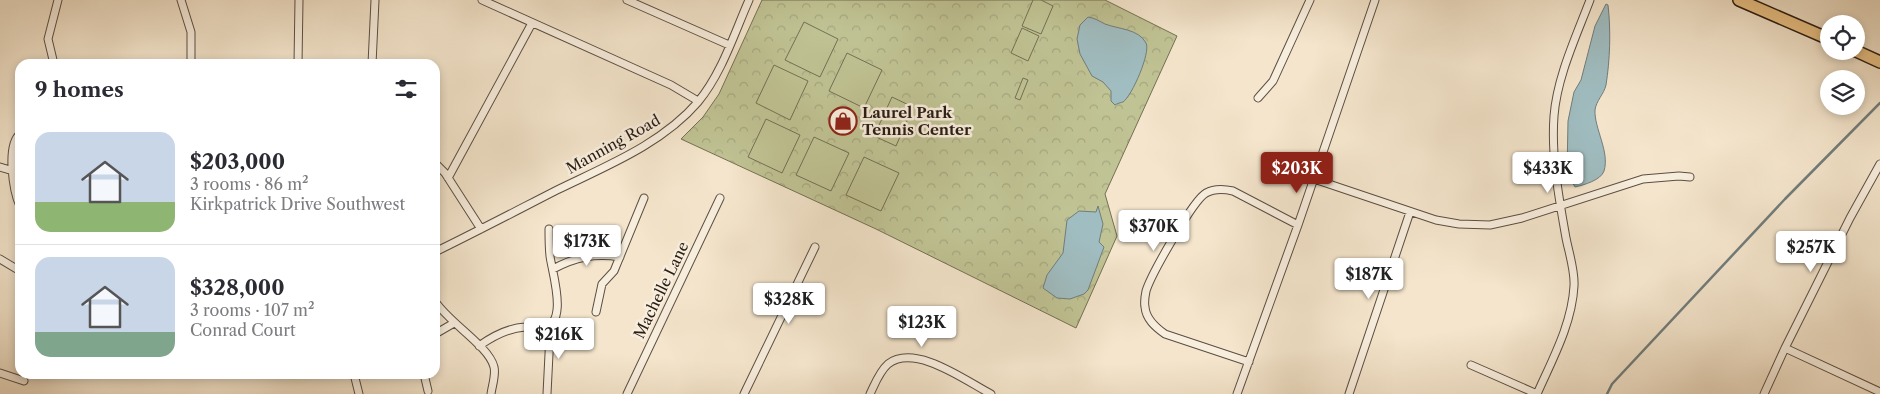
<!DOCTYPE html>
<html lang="en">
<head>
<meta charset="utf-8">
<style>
	:root { --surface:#fff; --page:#f2f2f3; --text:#2b2b33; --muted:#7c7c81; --line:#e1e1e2; --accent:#8f2418 }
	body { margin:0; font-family:"Libre Caslon Text",serif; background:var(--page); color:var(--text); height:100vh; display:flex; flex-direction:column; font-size:19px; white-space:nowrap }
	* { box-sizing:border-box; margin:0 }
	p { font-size:16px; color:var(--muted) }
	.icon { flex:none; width:28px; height:28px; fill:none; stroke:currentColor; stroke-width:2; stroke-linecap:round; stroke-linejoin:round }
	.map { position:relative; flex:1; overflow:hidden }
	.panel { position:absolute; left:15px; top:59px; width:425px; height:320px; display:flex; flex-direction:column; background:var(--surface); border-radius:15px; box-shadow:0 2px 8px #0003 }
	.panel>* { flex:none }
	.buttons { position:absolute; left:1820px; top:15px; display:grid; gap:10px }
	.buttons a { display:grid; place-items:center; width:45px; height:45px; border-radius:50%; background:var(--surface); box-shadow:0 2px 8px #0003; font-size:25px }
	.price { position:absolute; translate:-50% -42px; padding:0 11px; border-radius:5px; background:#fff; color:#222; font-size:16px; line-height:32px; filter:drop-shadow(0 1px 2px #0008) }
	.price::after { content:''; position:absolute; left:50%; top:30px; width:15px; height:11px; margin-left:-8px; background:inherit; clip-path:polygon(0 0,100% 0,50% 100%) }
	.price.active { background:var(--accent); color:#fff }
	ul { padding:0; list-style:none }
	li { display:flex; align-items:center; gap:15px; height:125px; padding:0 20px }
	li+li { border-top:1px solid var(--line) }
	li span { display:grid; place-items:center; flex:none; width:140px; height:100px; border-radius:15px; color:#555 }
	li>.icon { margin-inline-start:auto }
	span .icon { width:60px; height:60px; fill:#fffc; stroke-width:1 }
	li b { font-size:21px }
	h2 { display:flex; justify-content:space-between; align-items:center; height:60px; padding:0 20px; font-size:21px }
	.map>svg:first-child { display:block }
	.forest { fill:url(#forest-crowns); stroke:#747054 }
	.pitch { fill:#c0c394; stroke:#747054 }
	.water { fill:#a0bdc1; stroke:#707d7c }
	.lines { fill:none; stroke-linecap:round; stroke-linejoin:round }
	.stream { stroke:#707d7c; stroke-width:2.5 }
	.minor-casing { stroke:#5b4e42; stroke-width:9 }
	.trunk-casing { stroke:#281c14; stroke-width:14 }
	.minor { stroke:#f8eede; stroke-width:7 }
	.trunk { stroke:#eac286; stroke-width:11 }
	.labels { text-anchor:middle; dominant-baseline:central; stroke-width:5; stroke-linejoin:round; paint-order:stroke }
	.poi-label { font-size:15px; font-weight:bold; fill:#281c14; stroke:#f8eede; text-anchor:start }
	.street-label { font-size:15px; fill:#281c14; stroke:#f8eede }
</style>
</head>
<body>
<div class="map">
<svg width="1880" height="394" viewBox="0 0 1880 394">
	<defs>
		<pattern id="forest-crowns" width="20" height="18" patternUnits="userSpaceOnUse" patternTransform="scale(1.25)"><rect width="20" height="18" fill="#c0c394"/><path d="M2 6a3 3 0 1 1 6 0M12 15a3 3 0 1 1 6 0" fill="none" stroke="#a5a77f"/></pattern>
	</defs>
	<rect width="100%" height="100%" fill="#f4e5cc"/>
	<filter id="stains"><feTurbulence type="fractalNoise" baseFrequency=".004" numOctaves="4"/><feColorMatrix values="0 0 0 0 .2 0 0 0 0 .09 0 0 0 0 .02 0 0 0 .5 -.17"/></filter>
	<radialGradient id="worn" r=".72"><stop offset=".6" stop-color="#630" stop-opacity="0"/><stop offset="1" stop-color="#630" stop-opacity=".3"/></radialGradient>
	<path class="forest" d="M 762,0 L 1105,0 L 1177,36 L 1105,194 L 1117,236 L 1076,328 L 876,229 L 681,139 L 703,117 L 719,94 Z"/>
	<path class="pitch" d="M 1033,0 L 1041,0 L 1053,6 L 1041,34 L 1022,26 Z
		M 804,22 L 838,39 L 820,77 L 785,60 Z
		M 1022,28 L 1039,36 L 1028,61 L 1011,53 Z
		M 847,53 L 882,70 L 864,108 L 829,91 Z
		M 774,65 L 808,81 L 790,120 L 756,103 Z
		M 1023,78 L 1028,80 L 1020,100 L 1015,98 Z
		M 892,97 L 913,107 L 896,146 L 874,136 Z
		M 766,119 L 800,135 L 782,173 L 748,157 Z
		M 814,137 L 849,153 L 831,191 L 796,175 Z
		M 864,157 L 899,173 L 881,211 L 846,195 Z"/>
	<path class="water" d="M 1606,4 L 1608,5 C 1611,31 1610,60 1606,85 C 1604,94 1596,101 1595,110 C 1594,128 1610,152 1604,171 C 1601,180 1584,185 1575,187 L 1567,172 L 1568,121 L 1574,92 L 1581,80 L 1595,26 Z
		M 1088,17 C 1095,18 1099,21 1105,24 C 1118,29 1139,29 1146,43 C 1151,52 1132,96 1123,102 C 1122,102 1116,104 1115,105 L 1111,101 L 1111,91 L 1103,82 L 1092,76 L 1080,54 L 1077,39 L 1080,25 Z
		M 1098,206 L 1103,224 L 1099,242 L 1104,247 L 1088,290 L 1084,294 L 1070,299 L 1057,298 L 1043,288 L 1047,275 L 1063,253 L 1067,220 L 1079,211 L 1096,212 Z"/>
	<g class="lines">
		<path class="stream" d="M 1607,394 L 1612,384 L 1785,199 L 1880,103"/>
		<g class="minor-casing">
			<path id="minor" d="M 181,0 L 191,32 L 191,64
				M 482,0 L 671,85 L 698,101
				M 627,0 L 729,45
				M 54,64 L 48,39 L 58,0
				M 298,64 L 299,0
				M 372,64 L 375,0
				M 1258,98 L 1273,81 L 1310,0
				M 20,134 C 6,145 13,191 20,206
				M 435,163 L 445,173 L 481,229
				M 0,167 L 20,173
				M 448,178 L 532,23
				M 1314,179 L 1436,220 L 1459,224 L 1490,225 L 1522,218 L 1643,179 L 1679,176 L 1690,177
				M 435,252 C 476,232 516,211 557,190 C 606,166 662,144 698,102 C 722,73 734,34 749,0
				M 0,259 L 20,271
				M 553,269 C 575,257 595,253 620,257
				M 435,301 C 448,322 489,346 494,367 C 496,375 492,386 491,394
				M 596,312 L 602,284 L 614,271 L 644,198
				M 435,334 L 454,323
				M 479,346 C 493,336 508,328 525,327 C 530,326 536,330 541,329 C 570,326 552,273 550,256 C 549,247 549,238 549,229
				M 1785,348 L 1880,392
				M 1249,362 L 1165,334 C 1155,327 1146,319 1145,307 C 1144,302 1145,296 1146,291 C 1151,275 1193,200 1206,193 C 1215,188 1224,189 1233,191 L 1298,225
				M 1471,365 L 1537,394
				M 0,373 L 24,381
				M 354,374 L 359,394
				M 424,374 L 428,391
				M 547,394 L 550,334 L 548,327
				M 627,394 L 720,198
				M 744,394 L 815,247
				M 870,394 C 875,384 879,372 888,364 C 915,343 966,381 991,394
				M 1237,394 L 1298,225 L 1375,0
				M 1349,394 L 1410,212
				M 1537,394 C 1552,360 1572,324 1574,286 C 1575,271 1569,253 1566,238 C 1559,198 1551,157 1554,116 C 1557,77 1576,37 1590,0
				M 1764,394 L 1785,348 L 1850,218 L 1880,164"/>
		</g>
		<g class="trunk-casing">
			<path id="trunk" d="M 1739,0 L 1829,39
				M 1856,51 L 1880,62"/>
		</g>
		<use href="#minor" class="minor"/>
		<use href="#trunk" class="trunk"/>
	</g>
	<defs>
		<g id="shop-ring" transform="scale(1.4375)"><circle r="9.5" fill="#f8eede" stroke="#8f2418" stroke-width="1.5"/><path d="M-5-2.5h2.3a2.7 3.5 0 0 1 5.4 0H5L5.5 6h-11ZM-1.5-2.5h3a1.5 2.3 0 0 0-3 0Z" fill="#8f2418"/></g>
	</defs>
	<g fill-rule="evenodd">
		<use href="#shop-ring" x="843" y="121"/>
	</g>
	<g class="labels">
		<g class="poi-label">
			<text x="862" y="112">Laurel Park<tspan x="862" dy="17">Tennis Center</tspan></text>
		</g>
		<g class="street-label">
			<text transform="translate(613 144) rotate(-29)">Manning Road</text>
			<text transform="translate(661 290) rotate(-64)">Machelle Lane</text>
		</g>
	</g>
	<rect width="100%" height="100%" filter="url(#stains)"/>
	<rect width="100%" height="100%" fill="url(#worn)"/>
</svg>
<div class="buttons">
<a><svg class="icon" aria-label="locate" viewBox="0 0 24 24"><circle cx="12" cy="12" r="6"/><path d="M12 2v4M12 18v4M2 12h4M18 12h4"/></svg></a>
<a><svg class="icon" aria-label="layers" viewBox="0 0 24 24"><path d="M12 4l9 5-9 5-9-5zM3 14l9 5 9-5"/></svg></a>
</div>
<b class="price active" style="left:1297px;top:194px">$203K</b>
<b class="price" style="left:1548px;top:194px">$433K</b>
<b class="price" style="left:1154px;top:252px">$370K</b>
<b class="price" style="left:587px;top:267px">$173K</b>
<b class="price" style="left:1811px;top:273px">$257K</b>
<b class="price" style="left:1369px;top:300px">$187K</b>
<b class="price" style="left:789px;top:325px">$328K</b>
<b class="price" style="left:922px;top:348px">$123K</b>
<b class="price" style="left:559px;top:360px">$216K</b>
<section class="panel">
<h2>9 homes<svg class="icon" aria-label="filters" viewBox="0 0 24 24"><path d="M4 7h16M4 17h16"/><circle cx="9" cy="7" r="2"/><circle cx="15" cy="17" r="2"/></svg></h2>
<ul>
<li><span style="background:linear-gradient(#c9d6e8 70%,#8fb573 0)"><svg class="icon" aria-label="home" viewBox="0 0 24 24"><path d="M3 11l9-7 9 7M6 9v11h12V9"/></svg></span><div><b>$203,000</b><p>3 rooms · 86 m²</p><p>Kirkpatrick Drive Southwest</p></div></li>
<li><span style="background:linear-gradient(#c9d6e8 75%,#7fa58c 0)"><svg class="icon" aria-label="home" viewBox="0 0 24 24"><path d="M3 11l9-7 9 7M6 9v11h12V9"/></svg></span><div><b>$328,000</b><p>3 rooms · 107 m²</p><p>Conrad Court</p></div></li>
</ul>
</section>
</div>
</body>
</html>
